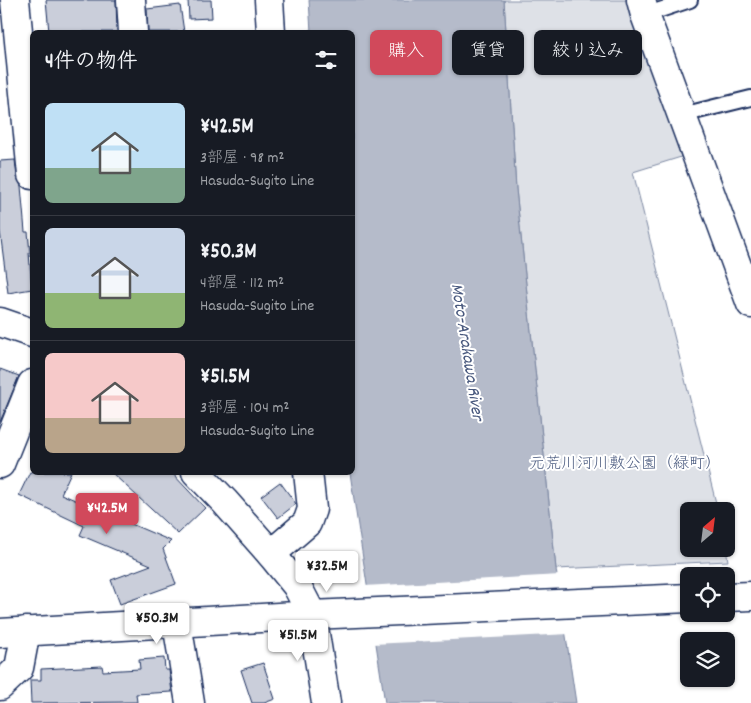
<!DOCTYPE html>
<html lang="ja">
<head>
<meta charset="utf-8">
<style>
	:root { --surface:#171b24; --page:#20242c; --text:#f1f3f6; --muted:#9ea1a6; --line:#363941; --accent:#d1495b }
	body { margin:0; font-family:Dekko,"Klee One",sans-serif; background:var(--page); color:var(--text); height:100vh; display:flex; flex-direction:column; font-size:19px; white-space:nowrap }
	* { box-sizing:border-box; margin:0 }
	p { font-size:16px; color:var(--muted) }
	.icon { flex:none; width:28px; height:28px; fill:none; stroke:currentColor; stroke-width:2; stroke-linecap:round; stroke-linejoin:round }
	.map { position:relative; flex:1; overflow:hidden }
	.panel { position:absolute; left:30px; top:30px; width:325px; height:445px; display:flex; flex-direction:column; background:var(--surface); border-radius:8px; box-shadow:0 1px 4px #0004 }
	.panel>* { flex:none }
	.banner { position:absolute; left:370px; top:30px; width:305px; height:45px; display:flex; gap:10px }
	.needle { width:32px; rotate:28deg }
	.controls { position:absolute; left:680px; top:502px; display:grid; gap:10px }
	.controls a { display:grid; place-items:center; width:55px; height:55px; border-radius:8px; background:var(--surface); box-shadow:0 1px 4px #0004; font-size:25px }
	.price { position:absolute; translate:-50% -42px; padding:0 11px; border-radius:5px; background:#fff; color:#222; font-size:16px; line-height:32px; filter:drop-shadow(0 1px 2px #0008) }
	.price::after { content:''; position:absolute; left:50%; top:30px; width:15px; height:11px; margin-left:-8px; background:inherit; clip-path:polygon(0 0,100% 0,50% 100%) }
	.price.active { background:var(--accent); color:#fff }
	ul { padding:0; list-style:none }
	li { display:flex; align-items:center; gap:15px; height:125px; padding:0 15px }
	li+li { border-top:1px solid var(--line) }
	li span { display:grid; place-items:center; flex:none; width:140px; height:100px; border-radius:8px; color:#555 }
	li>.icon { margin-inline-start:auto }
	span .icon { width:60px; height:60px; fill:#fffc; stroke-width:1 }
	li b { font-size:21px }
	h2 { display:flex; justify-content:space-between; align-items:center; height:60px; padding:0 15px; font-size:21px }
	.pill { padding:0 18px; border-radius:8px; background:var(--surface); box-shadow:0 1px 4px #0004; font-size:18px; line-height:45px }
	.pill.active { background:var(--accent); color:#fff }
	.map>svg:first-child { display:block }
	.green { fill:#dee1e7; stroke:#7c88a2 }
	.water { fill:#b5bbca; stroke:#77839f }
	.pier { fill:#fff }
	.building { fill:#caceda; stroke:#1b2f5e }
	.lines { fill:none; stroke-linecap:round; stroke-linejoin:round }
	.lane-casing { stroke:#1b2f5e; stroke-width:18 }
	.street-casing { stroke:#1b2f5e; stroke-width:31 }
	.secondary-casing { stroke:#1b2f5e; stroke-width:31 }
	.lane { stroke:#fff; stroke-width:14 }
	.street { stroke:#fff; stroke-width:28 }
	.secondary { stroke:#fff; stroke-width:28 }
	.labels { text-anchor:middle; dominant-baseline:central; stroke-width:4; stroke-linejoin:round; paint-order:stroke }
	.park-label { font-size:16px; fill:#4c5c80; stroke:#fff }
	.water-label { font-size:18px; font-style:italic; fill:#49597e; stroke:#fff }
</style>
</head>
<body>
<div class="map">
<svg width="751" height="703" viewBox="0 0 751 703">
	<rect width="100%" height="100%" fill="#fff"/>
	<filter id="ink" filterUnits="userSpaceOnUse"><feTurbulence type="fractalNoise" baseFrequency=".02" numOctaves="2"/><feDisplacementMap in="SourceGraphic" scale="10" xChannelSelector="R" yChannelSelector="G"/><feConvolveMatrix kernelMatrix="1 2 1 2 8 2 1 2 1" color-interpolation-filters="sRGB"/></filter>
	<g filter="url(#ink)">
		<path class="green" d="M 504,0 L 631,0 L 681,157 L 633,172 L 718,511 L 689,511 L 689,549 L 726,549 L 728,561 L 556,569 L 516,189 Z"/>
		<path class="water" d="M 309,0 L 504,0 L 516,189 L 556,569 L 576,703 L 385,703 L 350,473 L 352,472 L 352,32 L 311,32 Z"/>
		<path class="pier" d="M 560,575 L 569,634 L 373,644 L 364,586 Z"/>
		<path class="building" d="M 46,0 L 116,0 L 117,32 L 49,32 Z
			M 188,0 L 211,0 L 212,18 L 189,19 Z
			M 180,5 L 184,32 L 148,32 L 147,9 Z
			M 15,160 L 17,177 L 21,186 L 25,232 L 28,232 L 30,253 L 29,253 L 32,289 L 8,293 L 0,231 L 0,161 Z
			M 0,369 L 19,376 L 0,422 Z
			M 30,472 L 71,472 L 61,494 L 171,541 L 163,549 L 176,584 L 120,604 L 111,580 L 151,565 L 80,535 L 84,526 L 19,495 Z
			M 111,472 L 171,472 L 205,508 L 178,534 Z
			M 280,482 L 296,504 L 278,518 L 261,496 Z
			M 164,658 L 165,670 L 169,670 L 172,692 L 136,694 L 137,702 L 31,703 L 30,680 L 41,680 L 41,669 L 102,666 L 103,671 L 140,669 L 139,660 Z
			M 263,663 L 275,699 L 264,703 L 252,703 L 241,670 Z"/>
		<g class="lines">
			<g class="lane-casing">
				<path id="lane" d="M 645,15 L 690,0
					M 682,115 L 751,98"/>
			</g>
			<g class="street-casing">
				<path id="street" d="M 15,0 L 32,175
					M 131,0 L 133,32
					M 269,0 L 271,32
					M 641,0 L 645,15 L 751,304
					M 0,464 L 32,384
					M 271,554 L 307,523 L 312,509 L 308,472
					M 177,623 L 190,703
					M 0,686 L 19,668 L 26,631"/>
			</g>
			<g class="secondary-casing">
				<path id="secondary" d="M 0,322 L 32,333
					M 196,472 L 225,502 L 271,554 L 297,586 L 312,615 L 326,703
					M 726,597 L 751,596
					M 0,633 L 312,615 L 689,598"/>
			</g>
			<use href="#lane" class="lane"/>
			<use href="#street" class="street"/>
			<use href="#secondary" class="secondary"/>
		</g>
	</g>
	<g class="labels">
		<g class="park-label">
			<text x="625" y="464">元荒川河川敷公園（緑町）</text>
		</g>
		<g class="water-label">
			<text transform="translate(466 352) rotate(81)">Moto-Arakawa River</text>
		</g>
	</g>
</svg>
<div class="controls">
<a><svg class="needle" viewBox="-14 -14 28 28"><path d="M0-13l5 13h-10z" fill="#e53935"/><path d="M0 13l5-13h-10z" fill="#9ea1a6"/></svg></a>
<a><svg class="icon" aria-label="locate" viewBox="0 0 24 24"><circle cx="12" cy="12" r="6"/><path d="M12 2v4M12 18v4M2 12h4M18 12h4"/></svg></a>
<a><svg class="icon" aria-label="layers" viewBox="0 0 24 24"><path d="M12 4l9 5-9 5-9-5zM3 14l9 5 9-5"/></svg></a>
</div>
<b class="price active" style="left:107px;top:535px">¥42.5M</b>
<b class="price" style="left:327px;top:593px">¥32.5M</b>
<b class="price" style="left:157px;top:645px">¥50.3M</b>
<b class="price" style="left:298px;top:662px">¥51.5M</b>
<div class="banner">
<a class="pill active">購入</a>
<a class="pill">賃貸</a>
<a class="pill">絞り込み</a>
</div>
<section class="panel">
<h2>4件の物件<svg class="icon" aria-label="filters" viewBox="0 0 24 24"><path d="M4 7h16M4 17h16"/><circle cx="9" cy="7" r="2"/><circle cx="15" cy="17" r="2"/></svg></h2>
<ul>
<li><span style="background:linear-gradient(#bfe0f5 65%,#7fa58c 0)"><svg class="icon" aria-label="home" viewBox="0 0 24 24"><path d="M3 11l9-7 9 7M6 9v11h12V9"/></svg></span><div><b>¥42.5M</b><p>3部屋 · 98 m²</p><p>Hasuda-Sugito Line</p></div></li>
<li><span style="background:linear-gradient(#c9d6e8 65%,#8fb573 0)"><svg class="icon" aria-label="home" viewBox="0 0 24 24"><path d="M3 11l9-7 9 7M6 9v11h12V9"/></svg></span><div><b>¥50.3M</b><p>4部屋 · 112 m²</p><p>Hasuda-Sugito Line</p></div></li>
<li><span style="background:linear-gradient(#f6c9c9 65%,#b9a48a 0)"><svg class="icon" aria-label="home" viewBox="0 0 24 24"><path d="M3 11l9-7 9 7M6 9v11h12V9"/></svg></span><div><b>¥51.5M</b><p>3部屋 · 104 m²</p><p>Hasuda-Sugito Line</p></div></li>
</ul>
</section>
</div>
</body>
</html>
